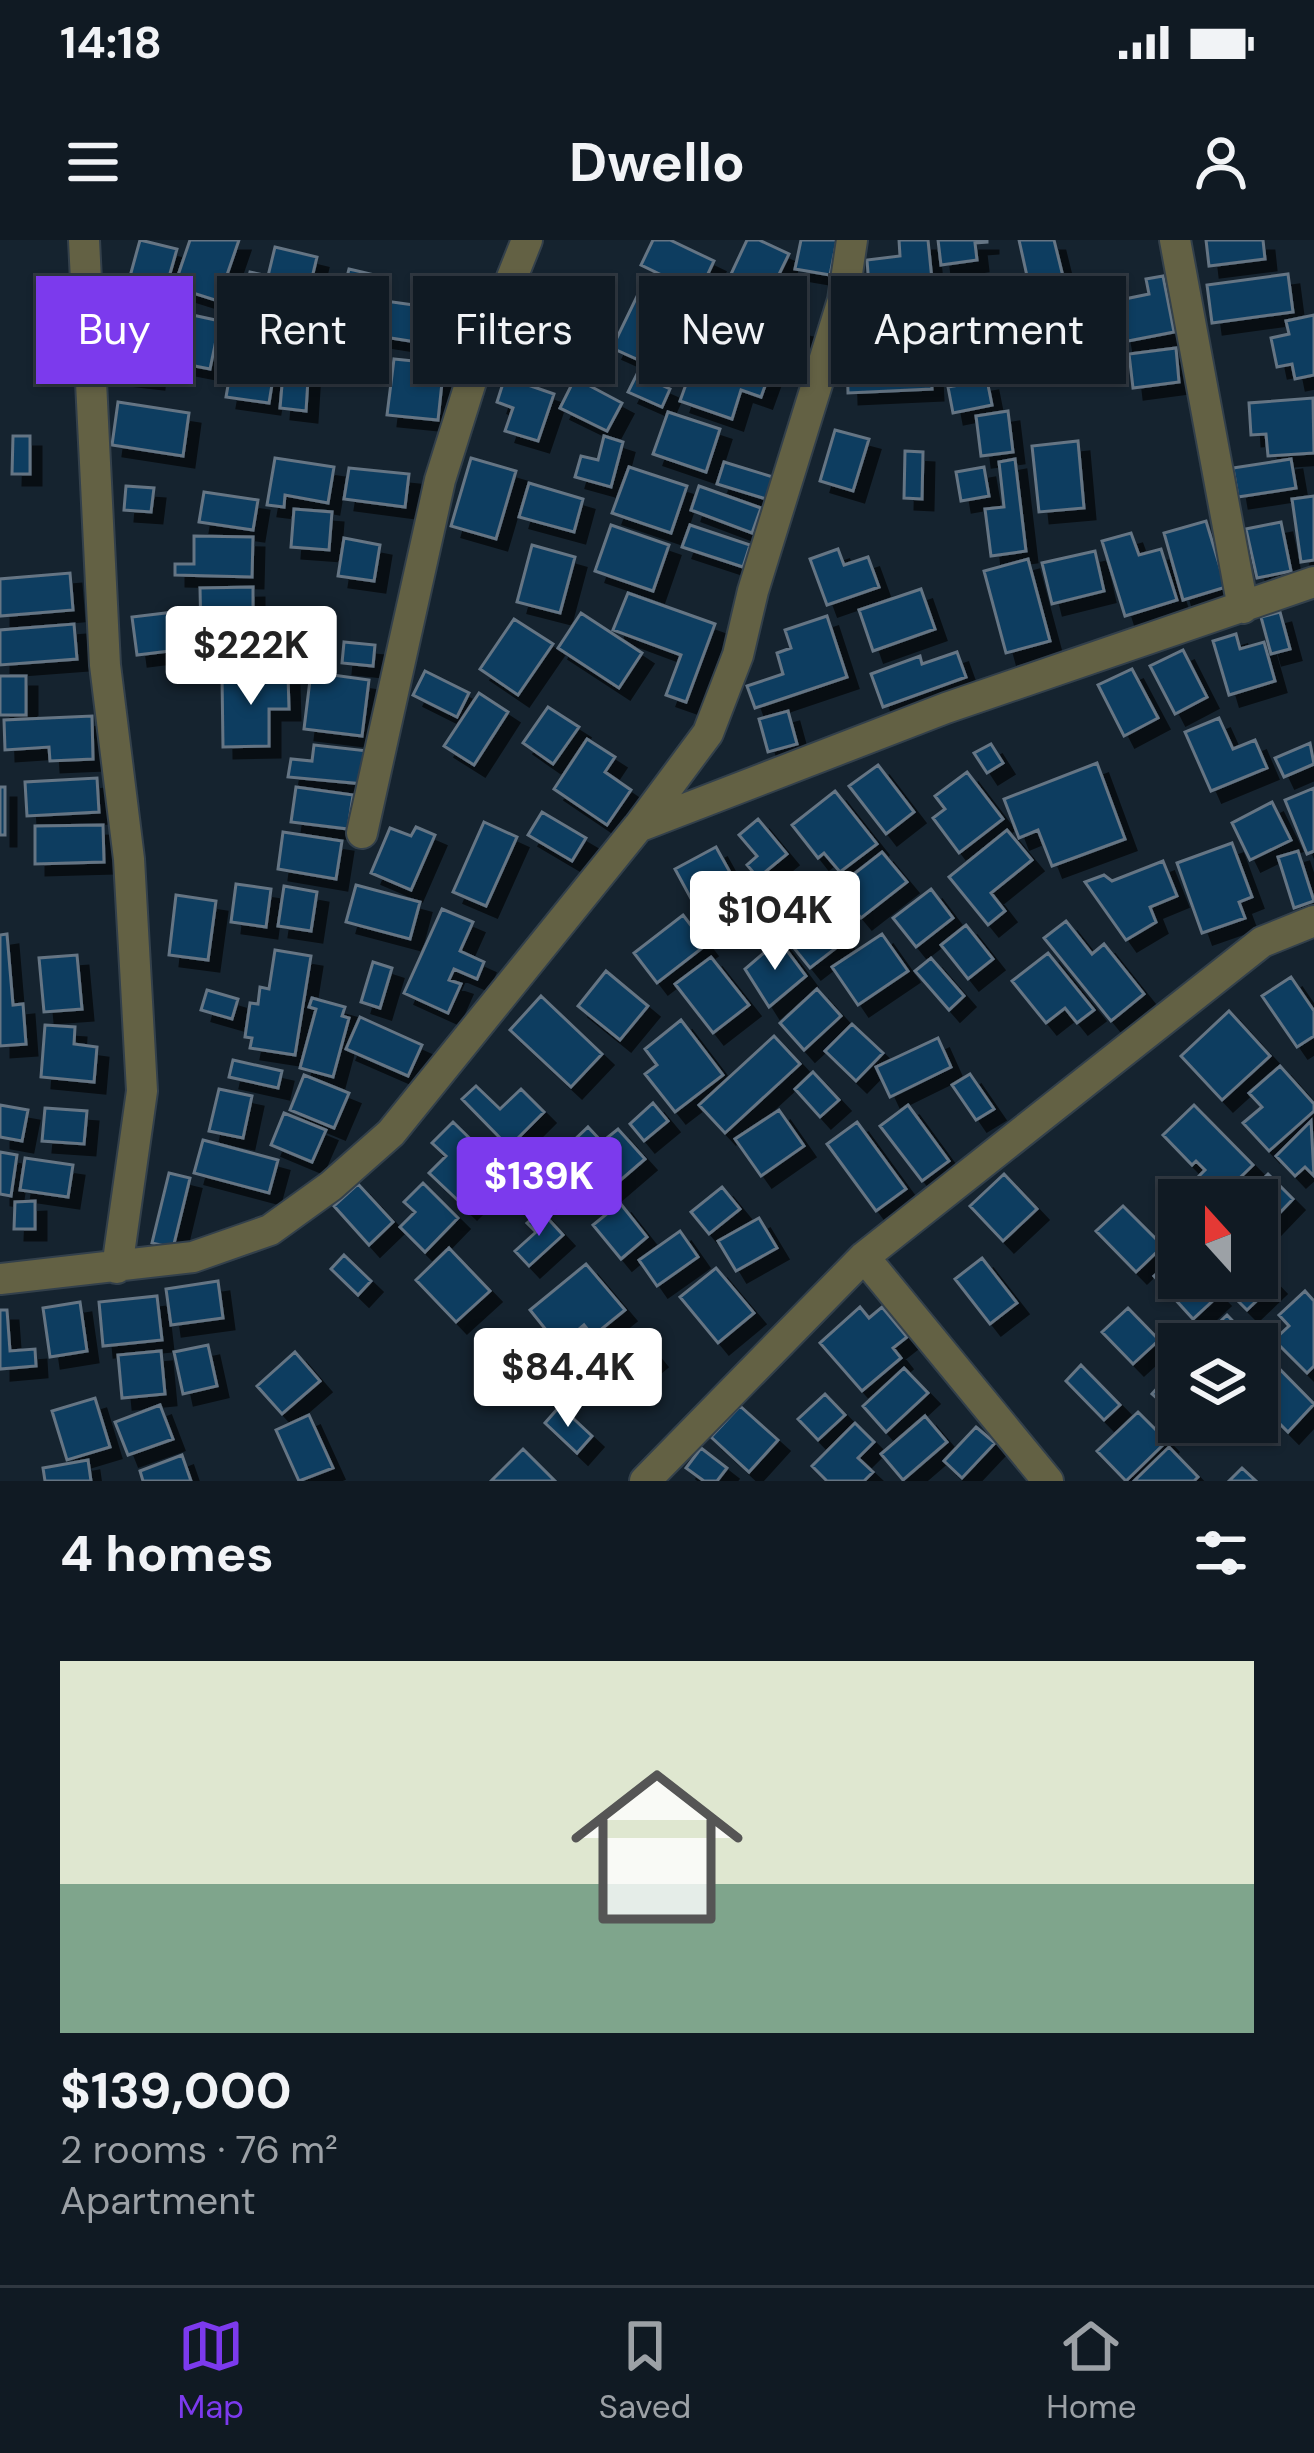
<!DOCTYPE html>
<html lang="en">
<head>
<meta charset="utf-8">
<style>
	:root { --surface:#101a23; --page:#1e2730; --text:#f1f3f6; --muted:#9ca1a6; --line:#303841; --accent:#7c3aed }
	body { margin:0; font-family:"DM Sans",sans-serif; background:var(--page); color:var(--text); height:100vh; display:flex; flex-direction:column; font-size:45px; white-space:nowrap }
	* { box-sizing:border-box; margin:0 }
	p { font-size:39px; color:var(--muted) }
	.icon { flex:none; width:66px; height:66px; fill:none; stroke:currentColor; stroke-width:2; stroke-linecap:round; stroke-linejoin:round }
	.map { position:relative; height:1241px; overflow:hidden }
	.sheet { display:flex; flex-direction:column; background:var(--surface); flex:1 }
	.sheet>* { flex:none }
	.banner { position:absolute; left:36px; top:36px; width:1242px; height:108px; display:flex; gap:24px }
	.needle { width:78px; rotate:339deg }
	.buttons { position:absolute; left:1158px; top:939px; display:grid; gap:24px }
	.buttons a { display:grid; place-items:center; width:120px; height:120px; border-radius:0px; background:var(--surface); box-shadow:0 3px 9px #0004,0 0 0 3px var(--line); font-size:60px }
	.price { position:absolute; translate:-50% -102px; padding:0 27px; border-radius:12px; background:#fff; color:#222; font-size:39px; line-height:78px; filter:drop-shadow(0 3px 6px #0008) }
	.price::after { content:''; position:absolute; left:50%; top:72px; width:36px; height:27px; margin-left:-18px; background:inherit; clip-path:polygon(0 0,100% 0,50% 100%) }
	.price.current { background:var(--accent); color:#fff }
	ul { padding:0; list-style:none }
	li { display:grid; align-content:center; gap:24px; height:636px; padding:0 60px }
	li span { display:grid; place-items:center; height:372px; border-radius:0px; color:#555 }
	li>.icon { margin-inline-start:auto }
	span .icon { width:216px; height:216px; fill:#fffc; stroke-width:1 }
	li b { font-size:51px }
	h2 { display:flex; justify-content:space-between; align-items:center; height:144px; padding:0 60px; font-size:51px }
	.chip { padding:0 42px; border-radius:0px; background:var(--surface); box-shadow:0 3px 9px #0004,0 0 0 3px var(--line); font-size:42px; line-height:108px }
	.chip.current { background:var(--accent); color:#fff }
	.status { display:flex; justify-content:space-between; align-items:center; height:84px; padding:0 60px; background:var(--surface); direction:ltr }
	.status svg { height:33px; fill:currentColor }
	header { display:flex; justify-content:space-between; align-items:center; height:156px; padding:0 60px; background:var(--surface); font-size:54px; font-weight:700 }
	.tab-bar { display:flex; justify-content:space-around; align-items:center; height:168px; border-top:3px solid var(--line); background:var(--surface); font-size:33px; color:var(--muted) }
	.tab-bar a { display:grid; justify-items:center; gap:6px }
	.tab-bar .current { color:var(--accent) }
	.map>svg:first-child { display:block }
	.building { fill:#0f3d60; stroke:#657584; stroke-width:3; filter:url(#shadow) }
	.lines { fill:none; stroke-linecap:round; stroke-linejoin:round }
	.street-casing { stroke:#33404b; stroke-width:34 }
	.street { stroke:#636144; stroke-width:30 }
</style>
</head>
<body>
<div class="status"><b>14:18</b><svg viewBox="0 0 49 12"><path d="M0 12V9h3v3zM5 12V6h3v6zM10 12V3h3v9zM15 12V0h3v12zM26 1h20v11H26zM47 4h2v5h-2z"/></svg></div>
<header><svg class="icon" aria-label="menu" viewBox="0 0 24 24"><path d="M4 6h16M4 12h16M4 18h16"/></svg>Dwello<svg class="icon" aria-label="person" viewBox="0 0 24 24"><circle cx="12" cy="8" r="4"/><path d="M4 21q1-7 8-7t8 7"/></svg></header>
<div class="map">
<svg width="1314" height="1241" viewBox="0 0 1314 1241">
	<defs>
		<filter id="shadow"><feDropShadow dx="11" dy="11" stdDeviation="0" flood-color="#0009"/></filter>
	</defs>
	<rect width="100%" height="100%" fill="#15232f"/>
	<path class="building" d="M 140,0 L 177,9 L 165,51 L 129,40 Z
		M 190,0 L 239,0 L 218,61 L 174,47 Z
		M 653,0 L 670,0 L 714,21 L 699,53 L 641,25 Z
		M 747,0 L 759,0 L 789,14 L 763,67 L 724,49 Z
		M 801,0 L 837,0 L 830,35 L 795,29 Z
		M 899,0 L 928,0 L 932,40 L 869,46 L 867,20 L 900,16 Z
		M 938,0 L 987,0 L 987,2 L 975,3 L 977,20 L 941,25 Z
		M 1019,0 L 1054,0 L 1072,73 L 1037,81 Z
		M 1206,0 L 1263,0 L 1265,19 L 1209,26 Z
		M 275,7 L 317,17 L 309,50 L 332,55 L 322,92 L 260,77 L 263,62 L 244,58 L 250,32 L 268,36 Z
		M 349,29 L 375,35 L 361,94 L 334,87 Z
		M 1288,34 L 1293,72 L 1212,83 L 1207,45 Z
		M 1163,36 L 1174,92 L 1123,102 L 1115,61 L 1149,54 L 1146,39 Z
		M 986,37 L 997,130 L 948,136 L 937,43 Z
		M 642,46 L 679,64 L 650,125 L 612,108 Z
		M 378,60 L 421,66 L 416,102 L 372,95 Z
		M 722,68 L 807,88 L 796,132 L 711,112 Z
		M 174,71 L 220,81 L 210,129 L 164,120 Z
		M 928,73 L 932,149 L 848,153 L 847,116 L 892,114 L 892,106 L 866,107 L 864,77 Z
		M 1314,75 L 1314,135 L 1295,139 L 1292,124 L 1277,127 L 1271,98 L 1289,94 L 1286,81 Z
		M 1065,86 L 1070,121 L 1014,130 L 1009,95 Z
		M 122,90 L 158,93 L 153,138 L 117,134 Z
		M 236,100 L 278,107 L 269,163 L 226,157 Z
		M 1176,108 L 1179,142 L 1133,148 L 1129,114 Z
		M 698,111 L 769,135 L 761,157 L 741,150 L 732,179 L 680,161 Z
		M 394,119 L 444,124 L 438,180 L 387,175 Z
		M 284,122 L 309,124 L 306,171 L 280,168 Z
		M 637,134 L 670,149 L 662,167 L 628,152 Z
		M 505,137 L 554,154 L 538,201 L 505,191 L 513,168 L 497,162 Z
		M 575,138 L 622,163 L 607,191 L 560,168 Z
		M 987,140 L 992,165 L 953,173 L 948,147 Z
		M 1313,158 L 1314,213 L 1268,216 L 1266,194 L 1251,195 L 1249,163 Z
		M 118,162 L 189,173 L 183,216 L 112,205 Z
		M 1008,171 L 1013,212 L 981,216 L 976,176 Z
		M 668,172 L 720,189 L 706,232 L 653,214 Z
		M 835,190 L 869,199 L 853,251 L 820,241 Z
		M 13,196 L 30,196 L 30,234 L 12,234 Z
		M 604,196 L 623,202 L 611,247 L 575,237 L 581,216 L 598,220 Z
		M 1078,201 L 1084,268 L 1039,272 L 1032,206 Z
		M 905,211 L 923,212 L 922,259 L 904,258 Z
		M 275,218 L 334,227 L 328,263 L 285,255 L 284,267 L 267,265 Z
		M 471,218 L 516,231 L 496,299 L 451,286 Z
		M 1015,219 L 1026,311 L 991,316 L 985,269 L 1004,267 L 999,222 Z
		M 1291,219 L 1296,248 L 1238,257 L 1233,228 Z
		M 724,222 L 773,237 L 766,259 L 717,244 Z
		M 629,227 L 687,246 L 671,293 L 612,273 Z
		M 984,227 L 989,256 L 961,261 L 956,232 Z
		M 349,228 L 409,234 L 405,267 L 344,259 Z
		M 529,243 L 583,259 L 574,292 L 519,277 Z
		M 126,246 L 154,248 L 151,272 L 124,270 Z
		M 699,246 L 761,268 L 752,293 L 691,270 Z
		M 204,252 L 258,260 L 253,290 L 199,282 Z
		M 1314,256 L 1314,320 L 1301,322 L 1292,259 Z
		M 294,269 L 332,272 L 329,310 L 291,307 Z
		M 1206,281 L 1226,347 L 1183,360 L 1164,293 Z
		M 1281,282 L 1291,331 L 1257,338 L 1246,289 Z
		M 611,285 L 669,305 L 653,351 L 595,331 Z
		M 690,285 L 750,305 L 743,327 L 682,307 Z
		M 1131,293 L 1139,315 L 1161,309 L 1177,360 L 1125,376 L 1102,301 Z
		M 194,296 L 253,297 L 252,337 L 175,335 L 175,324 L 194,324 Z
		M 344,298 L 380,305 L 374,341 L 338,336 Z
		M 532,305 L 575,317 L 560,373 L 517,362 Z
		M 838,309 L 844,325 L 868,317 L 879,347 L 827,365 L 810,319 Z
		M 1095,311 L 1104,351 L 1052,364 L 1042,323 Z
		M 1028,319 L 1050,401 L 1006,413 L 984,331 Z
		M 70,333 L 73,370 L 0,376 L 0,339 Z
		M 253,347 L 253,396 L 201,396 L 200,348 Z
		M 921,349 L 935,389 L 873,411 L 859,370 Z
		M 628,353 L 715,384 L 686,462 L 666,455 L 681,415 L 613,390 Z
		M 174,372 L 178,410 L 137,415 L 132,377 Z
		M 1280,372 L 1290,409 L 1271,414 L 1261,377 Z
		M 581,373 L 642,413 L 619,448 L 558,408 Z
		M 827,376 L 847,437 L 755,468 L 747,446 L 783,434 L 777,413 L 791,408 L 785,390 Z
		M 514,379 L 553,404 L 518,455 L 480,429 Z
		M 74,384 L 77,419 L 0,425 L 0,390 Z
		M 1236,394 L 1240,409 L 1264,402 L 1275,441 L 1229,455 L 1213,401 Z
		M 344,402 L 375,405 L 373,426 L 342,423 Z
		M 1183,410 L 1207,457 L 1175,474 L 1150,426 Z
		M 957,412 L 966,437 L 883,467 L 871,434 L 920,416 L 922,424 Z
		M 1132,429 L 1158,478 L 1124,496 L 1098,445 Z
		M 425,431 L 469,453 L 457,477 L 413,455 Z
		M 311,432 L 369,440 L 362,496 L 304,489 Z
		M 288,435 L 289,469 L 269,469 L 269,506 L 223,507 L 222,436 Z
		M 0,436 L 26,436 L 26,475 L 0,475 Z
		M 479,453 L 508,472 L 474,525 L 444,506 Z
		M 548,467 L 579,487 L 553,524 L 523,503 Z
		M 788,471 L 797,504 L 768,512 L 759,479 Z
		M 92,476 L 93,519 L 50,521 L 49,507 L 5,510 L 4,480 Z
		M 1219,478 L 1233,509 L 1255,500 L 1267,528 L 1211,551 L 1185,492 Z
		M 587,499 L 615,517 L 605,532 L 631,550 L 607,585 L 554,549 Z
		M 1310,503 L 1314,524 L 1284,537 L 1275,518 Z
		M 991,504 L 1003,523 L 987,533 L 974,513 Z
		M 314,505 L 368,511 L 364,544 L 288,537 L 291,519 L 312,521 Z
		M 1097,523 L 1125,599 L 1052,626 L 1038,590 L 1019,598 L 1004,559 Z
		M 878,525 L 914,572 L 886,594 L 849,546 Z
		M 967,532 L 1003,579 L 959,613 L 933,578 L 945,569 L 935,556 Z
		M 97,538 L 99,572 L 27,576 L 25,542 Z
		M 0,547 L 5,547 L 5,595 L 0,595 Z
		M 296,547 L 353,555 L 348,589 L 291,582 Z
		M 1314,548 L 1314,611 L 1307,614 L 1285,560 Z
		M 835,551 L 877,604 L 840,632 L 824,613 L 818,618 L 792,585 Z
		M 1272,562 L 1291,600 L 1250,620 L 1232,583 Z
		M 542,572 L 586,598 L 572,621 L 528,595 Z
		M 758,579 L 787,614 L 758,638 L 747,625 L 757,616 L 739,595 Z
		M 484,582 L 517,597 L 486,666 L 453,652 Z
		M 103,585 L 104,622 L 35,624 L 35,586 Z
		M 416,587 L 435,595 L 411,650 L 371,633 L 390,588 L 411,596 Z
		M 1007,590 L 1032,620 L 991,653 L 1005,671 L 988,685 L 949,637 Z
		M 283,592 L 342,601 L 336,639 L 278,629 Z
		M 1232,603 L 1252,657 L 1239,662 L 1245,678 L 1202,693 L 1177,623 Z
		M 716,607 L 737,645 L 749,638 L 760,659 L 707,688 L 675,629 Z
		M 1298,611 L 1314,661 L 1294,668 L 1278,617 Z
		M 882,612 L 907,642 L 861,678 L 836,648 Z
		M 1163,621 L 1177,656 L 1150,667 L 1156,682 L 1126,700 L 1085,642 L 1104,635 L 1112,641 Z
		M 236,644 L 271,649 L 266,687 L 231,682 Z
		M 356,645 L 420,662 L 410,699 L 346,682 Z
		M 284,646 L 317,652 L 311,691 L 278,686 Z
		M 931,649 L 953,678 L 916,707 L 893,678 Z
		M 176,655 L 216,661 L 208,720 L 169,715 Z
		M 442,669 L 473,682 L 460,711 L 484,722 L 477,739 L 454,729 L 449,740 L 461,744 L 448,773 L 404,753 Z
		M 820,671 L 845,701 L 810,728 L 786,698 Z
		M 683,675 L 706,705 L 657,743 L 634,713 Z
		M 1066,681 L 1092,714 L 1104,704 L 1144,754 L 1111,781 L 1044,698 Z
		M 966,685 L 993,719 L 968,739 L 941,705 Z
		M 7,694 L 13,765 L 23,764 L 26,804 L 0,806 L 0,695 Z
		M 882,694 L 908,731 L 858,765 L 832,727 Z
		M 779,700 L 806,736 L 769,767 L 745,729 Z
		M 275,710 L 311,716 L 295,815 L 250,808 L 252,798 L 245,797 L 250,763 L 258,764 L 260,747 L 269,749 Z
		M 1048,713 L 1094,770 L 1077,783 L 1065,768 L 1046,783 L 1012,741 Z
		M 77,715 L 82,769 L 44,772 L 39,718 Z
		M 711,717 L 749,765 L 713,793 L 675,744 Z
		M 931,718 L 964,756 L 949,770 L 915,731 Z
		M 373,722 L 392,728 L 380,768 L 361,762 Z
		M 606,731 L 648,766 L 620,800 L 578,766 Z
		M 1291,737 L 1314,771 L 1314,796 L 1297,807 L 1262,756 Z
		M 817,749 L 841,776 L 804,810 L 780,783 Z
		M 207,750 L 238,759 L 232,779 L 201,770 Z
		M 541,756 L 602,814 L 571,847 L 510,790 Z
		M 312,758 L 345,767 L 342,776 L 349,778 L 333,837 L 300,828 L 316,769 L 309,767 Z
		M 1229,771 L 1270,816 L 1222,860 L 1181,816 Z
		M 360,777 L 422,805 L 408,836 L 346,809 Z
		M 681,780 L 723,835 L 675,872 L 645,834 L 657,825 L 645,809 Z
		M 852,784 L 883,813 L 856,841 L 825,811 Z
		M 45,785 L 75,787 L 74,804 L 97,807 L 94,842 L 41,837 Z
		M 774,796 L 800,824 L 725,893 L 699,865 Z
		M 938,798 L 951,827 L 890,857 L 876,827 Z
		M 233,820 L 282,831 L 278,848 L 229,837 Z
		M 1280,826 L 1314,864 L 1314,871 L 1269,911 L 1243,883 L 1262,867 L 1249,853 Z
		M 813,832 L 839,860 L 820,877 L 795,849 Z
		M 970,834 L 994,869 L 976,880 L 952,845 Z
		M 304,835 L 349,853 L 334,888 L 290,870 Z
		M 476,846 L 500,869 L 521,849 L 544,872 L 509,907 L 462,859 Z
		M 219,849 L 252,856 L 243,898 L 209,891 Z
		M 653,863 L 668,881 L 644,901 L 630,884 Z
		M 0,865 L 28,870 L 22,901 L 0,897 Z
		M 908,865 L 949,921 L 922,941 L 880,886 Z
		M 1194,865 L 1253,925 L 1217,960 L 1203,960 L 1189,946 L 1205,930 L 1196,921 L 1192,925 L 1163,895 Z
		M 45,868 L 87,871 L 84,904 L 42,901 Z
		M 779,870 L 804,906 L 761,936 L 735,899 Z
		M 284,873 L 326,890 L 312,922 L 271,905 Z
		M 1311,881 L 1314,936 L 1305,927 L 1295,936 L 1276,916 Z
		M 453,882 L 503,931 L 466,968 L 429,933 L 446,916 L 432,903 Z
		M 857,882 L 906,949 L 876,971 L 827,904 Z
		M 588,887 L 602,902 L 618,889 L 645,919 L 594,963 L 566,931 L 582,917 L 570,904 Z
		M 203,900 L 278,920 L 269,953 L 194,933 Z
		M 0,912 L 17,915 L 11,956 L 0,954 Z
		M 25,918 L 73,925 L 68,957 L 20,950 Z
		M 169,933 L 190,938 L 173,1008 L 152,1003 Z
		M 1004,934 L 1037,969 L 1003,1001 L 970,966 Z
		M 1268,934 L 1293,959 L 1267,986 L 1257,976 L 1257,960 L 1242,960 Z
		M 423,943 L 458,978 L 425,1012 L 400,987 L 415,972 L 404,962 Z
		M 358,944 L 393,982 L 369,1005 L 334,966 Z
		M 722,947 L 740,969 L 709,994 L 691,972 Z
		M 35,961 L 35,989 L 14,989 L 15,962 Z
		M 620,963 L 647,997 L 621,1019 L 593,985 Z
		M 1123,966 L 1163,1006 L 1136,1032 L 1096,991 Z
		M 541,971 L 563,995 L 529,1026 L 515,1011 L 536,992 L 527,983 Z
		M 759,978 L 777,1008 L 736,1031 L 718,1001 Z
		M 680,991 L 698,1017 L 657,1046 L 639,1020 Z
		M 449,1008 L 490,1051 L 456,1082 L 416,1040 Z
		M 1179,1013 L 1179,1038 L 1202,1038 L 1219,1055 L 1193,1079 L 1154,1036 Z
		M 344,1015 L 371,1041 L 358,1055 L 331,1029 Z
		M 982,1018 L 1017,1063 L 990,1084 L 955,1039 Z
		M 586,1024 L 625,1070 L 593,1096 L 584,1085 L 559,1106 L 530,1070 Z
		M 1257,1024 L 1275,1043 L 1247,1070 L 1215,1038 L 1257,1038 Z
		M 716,1028 L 754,1073 L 718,1103 L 680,1057 Z
		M 218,1041 L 223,1078 L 171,1085 L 166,1049 Z
		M 1305,1051 L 1314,1061 L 1314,1126 L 1307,1133 L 1274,1100 L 1289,1086 L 1279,1075 Z
		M 157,1056 L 162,1100 L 103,1106 L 99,1062 Z
		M 80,1062 L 87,1111 L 50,1117 L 43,1068 Z
		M 860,1067 L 869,1078 L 882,1067 L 907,1097 L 893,1108 L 901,1118 L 862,1151 L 820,1103 Z
		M 1128,1068 L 1159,1100 L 1133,1124 L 1102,1092 Z
		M 0,1070 L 7,1070 L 10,1111 L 35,1109 L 36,1126 L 0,1129 Z
		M 1227,1075 L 1255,1104 L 1209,1104 L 1203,1098 Z
		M 643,1100 L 656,1116 L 638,1131 L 625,1114 Z
		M 208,1105 L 217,1146 L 183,1154 L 174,1112 Z
		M 1257,1106 L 1314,1164 L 1288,1192 L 1257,1161 Z
		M 161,1111 L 165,1154 L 122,1158 L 118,1115 Z
		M 295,1112 L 320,1141 L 282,1174 L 257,1146 Z
		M 1179,1124 L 1179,1178 L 1152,1154 Z
		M 1081,1125 L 1120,1165 L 1104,1180 L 1066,1141 Z
		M 904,1128 L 928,1153 L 886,1192 L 863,1166 Z
		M 825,1154 L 845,1175 L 818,1200 L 798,1179 Z
		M 95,1158 L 110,1207 L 67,1220 L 52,1171 Z
		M 160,1165 L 173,1199 L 128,1215 L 115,1182 Z
		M 560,1166 L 592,1196 L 577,1213 L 545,1183 Z
		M 740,1166 L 778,1200 L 749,1232 L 711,1197 Z
		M 1138,1172 L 1167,1201 L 1126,1241 L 1097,1211 Z
		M 309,1175 L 333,1228 L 299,1241 L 276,1190 Z
		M 925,1176 L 947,1202 L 903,1240 L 881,1214 Z
		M 855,1183 L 874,1202 L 858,1218 L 873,1232 L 864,1241 L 827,1241 L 812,1226 Z
		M 976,1187 L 995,1203 L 962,1238 L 944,1221 Z
		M 1169,1207 L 1198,1237 L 1194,1241 L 1134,1241 Z
		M 701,1208 L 727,1228 L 717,1241 L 704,1241 L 686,1228 Z
		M 523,1209 L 555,1241 L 491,1241 Z
		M 182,1215 L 191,1241 L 143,1241 L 140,1231 Z
		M 88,1220 L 91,1241 L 45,1241 L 43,1228 Z
		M 1242,1228 L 1256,1241 L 1229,1241 Z"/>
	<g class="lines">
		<g class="street-casing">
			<path id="street" d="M 84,0 L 105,425 L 129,619 L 142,851 L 117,1028
				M 1175,0 L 1243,368
				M 639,586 L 708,493 L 738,415 L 753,351 L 843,60 L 852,0
				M 362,593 L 440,240 L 473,135 L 527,0
				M 864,1017 L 1048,1241
				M 0,1039 L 193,1017 L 270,990 L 331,946 L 391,893 L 638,587 L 946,468 L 1314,342
				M 645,1241 L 864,1017 L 1262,702 L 1314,681"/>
		</g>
		<use href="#street" class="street"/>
	</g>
</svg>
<div class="buttons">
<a><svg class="needle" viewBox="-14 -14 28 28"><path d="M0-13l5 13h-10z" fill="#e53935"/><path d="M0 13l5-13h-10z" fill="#9ca1a6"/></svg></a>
<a><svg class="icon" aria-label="layers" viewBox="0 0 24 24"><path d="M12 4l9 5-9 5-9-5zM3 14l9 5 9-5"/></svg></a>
</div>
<b class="price" style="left:251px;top:468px">$222K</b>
<b class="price" style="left:775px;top:733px">$104K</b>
<b class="price current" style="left:539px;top:999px">$139K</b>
<b class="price" style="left:568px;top:1190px">$84.4K</b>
<div class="banner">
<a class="chip current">Buy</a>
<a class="chip">Rent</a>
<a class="chip">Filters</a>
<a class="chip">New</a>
<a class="chip">Apartment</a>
</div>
</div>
<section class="sheet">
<h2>4 homes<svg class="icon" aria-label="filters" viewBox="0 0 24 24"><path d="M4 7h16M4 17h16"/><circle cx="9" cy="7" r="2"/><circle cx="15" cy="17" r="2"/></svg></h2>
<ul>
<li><span style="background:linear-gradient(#dfe7d0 60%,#7fa58c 0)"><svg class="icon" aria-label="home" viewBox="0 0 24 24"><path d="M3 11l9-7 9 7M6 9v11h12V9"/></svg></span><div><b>$139,000</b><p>2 rooms · 76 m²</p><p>Apartment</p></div></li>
</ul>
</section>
<nav class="tab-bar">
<a class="current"><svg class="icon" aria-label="map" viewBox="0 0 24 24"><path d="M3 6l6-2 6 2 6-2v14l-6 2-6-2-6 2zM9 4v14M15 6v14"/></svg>Map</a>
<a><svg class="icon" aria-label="saved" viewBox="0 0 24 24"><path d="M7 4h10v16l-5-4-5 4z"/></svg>Saved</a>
<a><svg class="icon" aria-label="home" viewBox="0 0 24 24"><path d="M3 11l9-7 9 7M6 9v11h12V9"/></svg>Home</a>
</nav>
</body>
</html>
